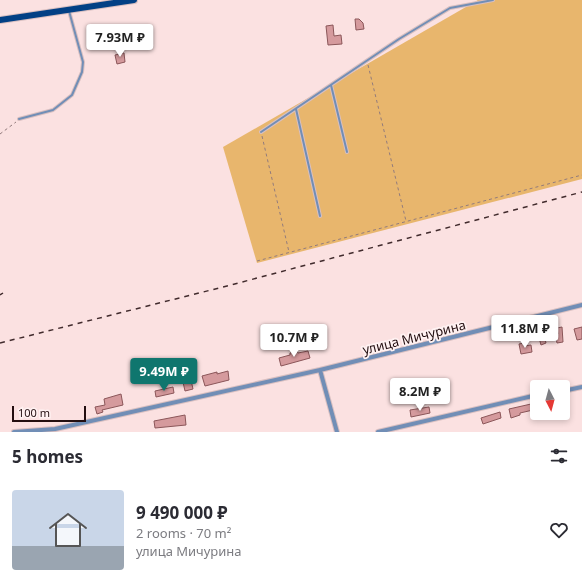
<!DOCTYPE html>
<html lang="en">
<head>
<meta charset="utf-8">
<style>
	:root { --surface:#fff; --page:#f7f7f7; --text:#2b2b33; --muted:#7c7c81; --line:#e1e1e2; --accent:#0f766e }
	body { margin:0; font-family:"Noto Sans",sans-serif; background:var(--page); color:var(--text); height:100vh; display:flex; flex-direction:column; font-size:15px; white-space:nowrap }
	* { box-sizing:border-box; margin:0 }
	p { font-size:13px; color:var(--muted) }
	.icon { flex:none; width:22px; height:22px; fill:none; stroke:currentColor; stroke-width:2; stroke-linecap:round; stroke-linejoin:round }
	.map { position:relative; height:432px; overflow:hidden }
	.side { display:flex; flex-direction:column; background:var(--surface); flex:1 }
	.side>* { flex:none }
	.needle { width:26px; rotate:174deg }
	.tools { position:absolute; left:530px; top:380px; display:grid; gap:8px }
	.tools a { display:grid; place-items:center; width:40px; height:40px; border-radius:4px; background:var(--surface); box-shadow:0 2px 6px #0003; font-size:20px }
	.scale { position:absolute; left:12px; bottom:10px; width:74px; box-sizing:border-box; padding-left:4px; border:2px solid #230e10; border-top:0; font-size:11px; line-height:14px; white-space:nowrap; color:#230e10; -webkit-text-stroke:3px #fff2f2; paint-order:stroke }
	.price { position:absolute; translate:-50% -34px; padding:0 9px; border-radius:4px; background:#fff; color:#222; font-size:13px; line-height:26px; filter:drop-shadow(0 1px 2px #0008) }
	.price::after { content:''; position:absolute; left:50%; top:24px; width:12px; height:9px; margin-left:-6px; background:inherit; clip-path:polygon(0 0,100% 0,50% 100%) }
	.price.selected { background:var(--accent); color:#fff }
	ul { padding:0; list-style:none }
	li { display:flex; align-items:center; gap:12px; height:100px; padding:0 12px }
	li+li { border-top:1px solid var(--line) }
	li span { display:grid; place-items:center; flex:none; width:112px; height:80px; border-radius:4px; color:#555 }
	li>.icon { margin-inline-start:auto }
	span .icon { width:48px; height:48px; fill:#fffc; stroke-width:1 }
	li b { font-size:17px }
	h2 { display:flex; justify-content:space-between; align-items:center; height:48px; padding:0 12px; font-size:17px }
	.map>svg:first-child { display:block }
	.green { fill:#e8b66d }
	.building { fill:#d59a9d; stroke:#8b5659 }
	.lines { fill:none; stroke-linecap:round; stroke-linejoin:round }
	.service-casing { stroke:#d8bfc0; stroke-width:4 }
	.minor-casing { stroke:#d8bfc0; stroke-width:6 }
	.primary-casing { stroke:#d8bfc0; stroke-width:8 }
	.path { stroke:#927b7c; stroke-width:1; stroke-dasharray:3 3; stroke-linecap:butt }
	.service { stroke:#718eb6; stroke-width:2 }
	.minor { stroke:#718eb6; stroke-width:4 }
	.primary { stroke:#024085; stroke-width:6 }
	.rail { stroke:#412b2d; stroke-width:1.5; stroke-dasharray:5 5; stroke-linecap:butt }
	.labels { text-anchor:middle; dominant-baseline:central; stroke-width:3.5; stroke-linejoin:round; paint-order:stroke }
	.street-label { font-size:13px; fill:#230e10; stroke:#fff2f2 }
</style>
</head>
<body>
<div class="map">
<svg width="582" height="432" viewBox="0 0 582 432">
	<rect width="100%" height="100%" fill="#fbe1e1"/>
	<path class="green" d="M 478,0 L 582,0 L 582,179 L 257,263 L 223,147 Z"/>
	<path class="building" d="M 355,19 L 359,19 L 363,23 L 364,29 L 356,30 Z
		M 333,25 L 334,36 L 341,35 L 342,44 L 328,45 L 326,26 Z
		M 124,53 L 125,62 L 117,64 L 115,55 Z
		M 562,327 L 563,342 L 557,343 L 555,334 L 558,334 L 557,328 Z
		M 582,327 L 582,339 L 577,340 L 574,329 Z
		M 546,332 L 547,339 L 545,339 L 546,343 L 541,345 L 538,334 Z
		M 524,343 L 524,346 L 531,345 L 532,352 L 521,354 L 519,344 Z
		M 297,351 L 298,353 L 308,351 L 310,358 L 281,366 L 279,358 L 290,355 L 290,353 Z
		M 228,371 L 229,380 L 205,386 L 202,376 L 217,372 L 217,374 Z
		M 191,380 L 193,389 L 185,391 L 183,382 Z
		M 173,387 L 174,393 L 156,397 L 155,391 Z
		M 121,394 L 123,405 L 102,410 L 103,412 L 97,414 L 95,407 L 105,405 L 104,399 Z
		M 531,404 L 533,410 L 520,413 L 520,415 L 511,418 L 509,409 Z
		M 429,407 L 430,413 L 411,417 L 410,410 Z
		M 500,412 L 501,418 L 483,424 L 481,418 Z
		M 185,415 L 186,425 L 155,428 L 154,421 Z"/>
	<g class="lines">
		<g class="service-casing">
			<path id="service" d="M 331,85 L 347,152
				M 296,109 L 320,216
				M 19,119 L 53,110 L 72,95 L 82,72 L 83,62 L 69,11
				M 261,132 L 399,39 L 450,8 L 493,0"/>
		</g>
		<g class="minor-casing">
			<path id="minor" d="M 320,370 L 337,432
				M 563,391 L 582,387
				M 14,432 L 55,429 L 320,370 L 582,305
				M 378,432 L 537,395"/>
		</g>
		<g class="primary-casing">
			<path id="primary" d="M 0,20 L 134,0"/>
		</g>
		<path class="path" d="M 368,65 L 406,221
			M 0,134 L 16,122
			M 262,136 L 289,252
			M 257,261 L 582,175"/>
		<use href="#service" class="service"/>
		<use href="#minor" class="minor"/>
		<use href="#primary" class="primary"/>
		<path class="rail" d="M 0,295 L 3,293
			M 0,343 L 227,286 L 582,192"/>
	</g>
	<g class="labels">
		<g class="street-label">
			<text transform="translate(414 337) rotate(-14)">улица Мичурина</text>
		</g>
	</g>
</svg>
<div class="tools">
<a><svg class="needle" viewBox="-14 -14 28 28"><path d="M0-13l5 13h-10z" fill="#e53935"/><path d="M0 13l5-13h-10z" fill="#7c7c81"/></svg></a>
</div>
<div class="scale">100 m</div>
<b class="price" style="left:120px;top:58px">7.93M ₽</b>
<b class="price" style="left:525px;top:349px">11.8M ₽</b>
<b class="price" style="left:294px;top:358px">10.7M ₽</b>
<b class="price selected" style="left:164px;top:392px">9.49M ₽</b>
<b class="price" style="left:420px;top:412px">8.2M ₽</b>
</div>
<section class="side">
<h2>5 homes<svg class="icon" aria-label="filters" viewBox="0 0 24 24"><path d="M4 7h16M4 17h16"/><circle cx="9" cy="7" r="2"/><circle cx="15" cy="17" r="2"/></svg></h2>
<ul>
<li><span style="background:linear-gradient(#c9d6e8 70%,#9aa5b1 0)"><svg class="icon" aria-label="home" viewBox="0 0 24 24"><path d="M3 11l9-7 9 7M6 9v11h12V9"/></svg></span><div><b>9 490 000 ₽</b><p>2 rooms · 70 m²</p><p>улица Мичурина</p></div><svg class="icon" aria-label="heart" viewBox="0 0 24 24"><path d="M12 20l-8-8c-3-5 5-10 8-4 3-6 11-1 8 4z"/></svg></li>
</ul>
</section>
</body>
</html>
